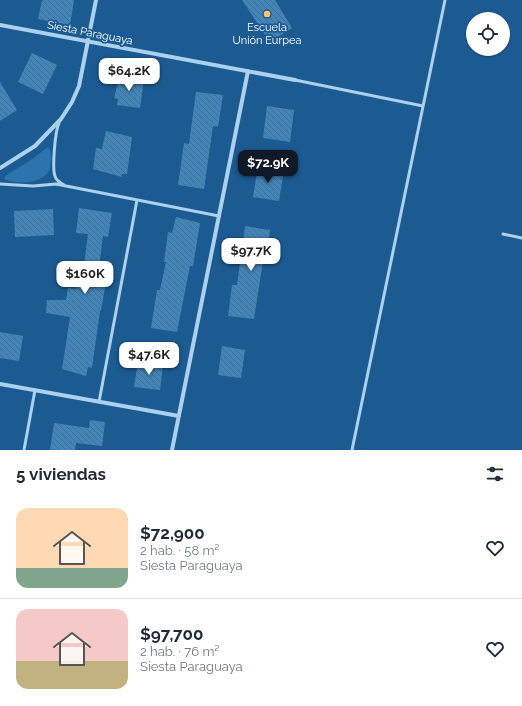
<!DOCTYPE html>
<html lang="es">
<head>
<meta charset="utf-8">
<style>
	:root { --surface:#fff; --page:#f2f2f3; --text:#1f2937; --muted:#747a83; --line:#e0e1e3; --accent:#111827 }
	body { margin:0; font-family:Raleway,sans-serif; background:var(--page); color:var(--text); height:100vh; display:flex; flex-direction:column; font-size:15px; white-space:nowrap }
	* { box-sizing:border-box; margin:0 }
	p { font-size:13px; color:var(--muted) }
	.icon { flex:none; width:22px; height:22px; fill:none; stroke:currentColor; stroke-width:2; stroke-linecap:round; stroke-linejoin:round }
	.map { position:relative; height:450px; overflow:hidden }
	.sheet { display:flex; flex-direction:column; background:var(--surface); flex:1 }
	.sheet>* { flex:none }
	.tools { position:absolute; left:466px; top:12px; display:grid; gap:8px }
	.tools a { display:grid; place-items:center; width:44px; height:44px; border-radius:50%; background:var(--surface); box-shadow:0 1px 3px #0004; font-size:20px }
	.price { position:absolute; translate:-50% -34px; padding:0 9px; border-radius:8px; background:#fff; color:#222; font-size:13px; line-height:26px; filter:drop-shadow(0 1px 2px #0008) }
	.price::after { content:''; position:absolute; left:50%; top:24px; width:12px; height:9px; margin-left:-6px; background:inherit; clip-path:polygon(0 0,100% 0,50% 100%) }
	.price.current { background:var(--accent); color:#fff }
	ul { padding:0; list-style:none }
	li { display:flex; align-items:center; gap:12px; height:100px; padding:0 16px }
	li+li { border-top:1px solid var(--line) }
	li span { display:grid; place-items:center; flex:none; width:112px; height:80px; border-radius:12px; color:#555 }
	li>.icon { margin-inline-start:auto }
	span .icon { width:48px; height:48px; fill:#fffc; stroke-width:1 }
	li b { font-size:17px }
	h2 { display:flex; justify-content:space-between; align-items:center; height:48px; padding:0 16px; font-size:17px }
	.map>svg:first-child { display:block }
	.green { fill:#2c74ae }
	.building { fill:url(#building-back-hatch) }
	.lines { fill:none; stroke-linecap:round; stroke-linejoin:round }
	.service { stroke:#acd1ee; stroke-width:3 }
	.minor { stroke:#acd1ee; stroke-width:4 }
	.poi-dot { fill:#ffc56a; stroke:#1c5b92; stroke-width:1.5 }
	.labels { text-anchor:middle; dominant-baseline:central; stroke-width:3.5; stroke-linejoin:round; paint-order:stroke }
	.poi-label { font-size:11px; fill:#fff; stroke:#1c5b92 }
	.street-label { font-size:11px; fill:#fff; stroke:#1c5b92 }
</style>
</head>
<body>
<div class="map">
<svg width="522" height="450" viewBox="0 0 522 450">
	<defs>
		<pattern id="building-back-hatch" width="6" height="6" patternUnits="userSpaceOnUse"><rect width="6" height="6" fill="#4485b9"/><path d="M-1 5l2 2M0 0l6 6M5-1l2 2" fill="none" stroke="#476e8d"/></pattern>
	</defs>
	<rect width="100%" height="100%" fill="#1c5b92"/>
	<path class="green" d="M 48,147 C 51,150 51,154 51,159 C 50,163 51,168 49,171 C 40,185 16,184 4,179 L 5,176 L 31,160 Z"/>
	<path class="building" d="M 42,0 L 74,0 L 70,25 L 38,19 Z
		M 242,0 L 275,0 L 292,28 L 270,42 Z
		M 32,53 L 57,65 L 43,94 L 18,82 Z
		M 120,75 L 144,79 L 140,108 L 117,105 L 118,99 L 114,98 Z
		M 0,82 L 17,110 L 0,121 Z
		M 196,92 L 223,95 L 218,127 L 213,126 L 204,189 L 178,185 L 184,143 L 189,144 Z
		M 267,106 L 294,110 L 290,142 L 263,138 Z
		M 106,131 L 132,137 L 127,174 L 122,174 L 122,177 L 93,169 L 96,148 L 102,149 Z
		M 258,166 L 284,170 L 279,201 L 253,197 Z
		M 79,208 L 112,213 L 108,237 L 103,236 L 99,267 L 105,268 L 105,270 L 108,270 L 101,311 L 100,311 L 92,368 L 88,367 L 86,376 L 62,369 L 70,317 L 46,313 L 47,300 L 66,300 L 68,288 L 76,289 L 77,278 L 80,279 L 81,265 L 84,265 L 88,234 L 76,233 Z
		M 53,209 L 54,235 L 15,237 L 14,211 Z
		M 176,217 L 200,223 L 193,266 L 190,266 L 177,332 L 151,328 L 157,290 L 160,290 L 166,262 L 164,262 L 168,232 L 172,233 Z
		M 245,226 L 270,230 L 268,248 L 279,249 L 277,263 L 263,261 L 254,319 L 228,316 L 232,285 L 237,285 Z
		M 0,332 L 23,336 L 19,361 L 0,358 Z
		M 222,346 L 245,350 L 241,378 L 218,375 Z
		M 138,362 L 163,365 L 160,390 L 134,387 Z
		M 90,420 L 105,422 L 102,446 L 76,443 L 75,450 L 50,450 L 54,423 L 89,428 Z"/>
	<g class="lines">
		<path class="service" d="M 295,80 L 423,106
			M 59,123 C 55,131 52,169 55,176 C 56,181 60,182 64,185
			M 0,184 L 33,186 L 56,184 L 219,216
			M 503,234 L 522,238
			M 99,402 L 137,200
			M 24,450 L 35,390
			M 352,450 L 445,0"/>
		<path class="minor" d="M 0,25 L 295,80
			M 0,168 L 35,146 L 61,119 L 72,102 L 79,86 L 96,0
			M 0,384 L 179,416
			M 172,450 L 248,71"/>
	</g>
	<circle class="poi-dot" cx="267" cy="14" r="4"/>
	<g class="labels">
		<g class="poi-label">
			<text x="267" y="27">Escuela<tspan x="267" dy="13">Unión Eurpea</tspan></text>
		</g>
		<g class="street-label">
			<text transform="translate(90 33) rotate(11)">Siesta Paraguaya</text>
		</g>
	</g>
</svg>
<div class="tools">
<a><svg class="icon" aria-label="locate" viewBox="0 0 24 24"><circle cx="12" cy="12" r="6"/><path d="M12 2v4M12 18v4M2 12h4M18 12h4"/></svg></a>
</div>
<b class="price" style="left:129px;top:92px">$64.2K</b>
<b class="price current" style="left:268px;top:184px">$72.9K</b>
<b class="price" style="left:251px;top:272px">$97.7K</b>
<b class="price" style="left:85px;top:295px">$160K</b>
<b class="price" style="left:149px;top:376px">$47.6K</b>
</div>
<section class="sheet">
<h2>5 viviendas<svg class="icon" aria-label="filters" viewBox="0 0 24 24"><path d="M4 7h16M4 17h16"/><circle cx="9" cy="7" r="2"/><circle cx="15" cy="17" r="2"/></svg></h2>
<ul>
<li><span style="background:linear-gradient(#ffd9b3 75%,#7fa58c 0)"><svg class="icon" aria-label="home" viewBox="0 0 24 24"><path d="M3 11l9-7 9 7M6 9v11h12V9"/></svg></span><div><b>$72,900</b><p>2 hab. · 58 m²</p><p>Siesta Paraguaya</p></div><svg class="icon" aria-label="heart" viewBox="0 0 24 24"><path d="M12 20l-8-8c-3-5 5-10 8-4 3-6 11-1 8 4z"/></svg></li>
<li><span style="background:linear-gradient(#f6c9c9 65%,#c2b280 0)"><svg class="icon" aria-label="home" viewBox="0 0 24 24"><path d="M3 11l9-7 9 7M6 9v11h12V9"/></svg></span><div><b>$97,700</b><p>2 hab. · 76 m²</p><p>Siesta Paraguaya</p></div><svg class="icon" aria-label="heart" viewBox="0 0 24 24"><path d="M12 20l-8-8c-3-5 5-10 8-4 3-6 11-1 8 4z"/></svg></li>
</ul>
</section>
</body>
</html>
